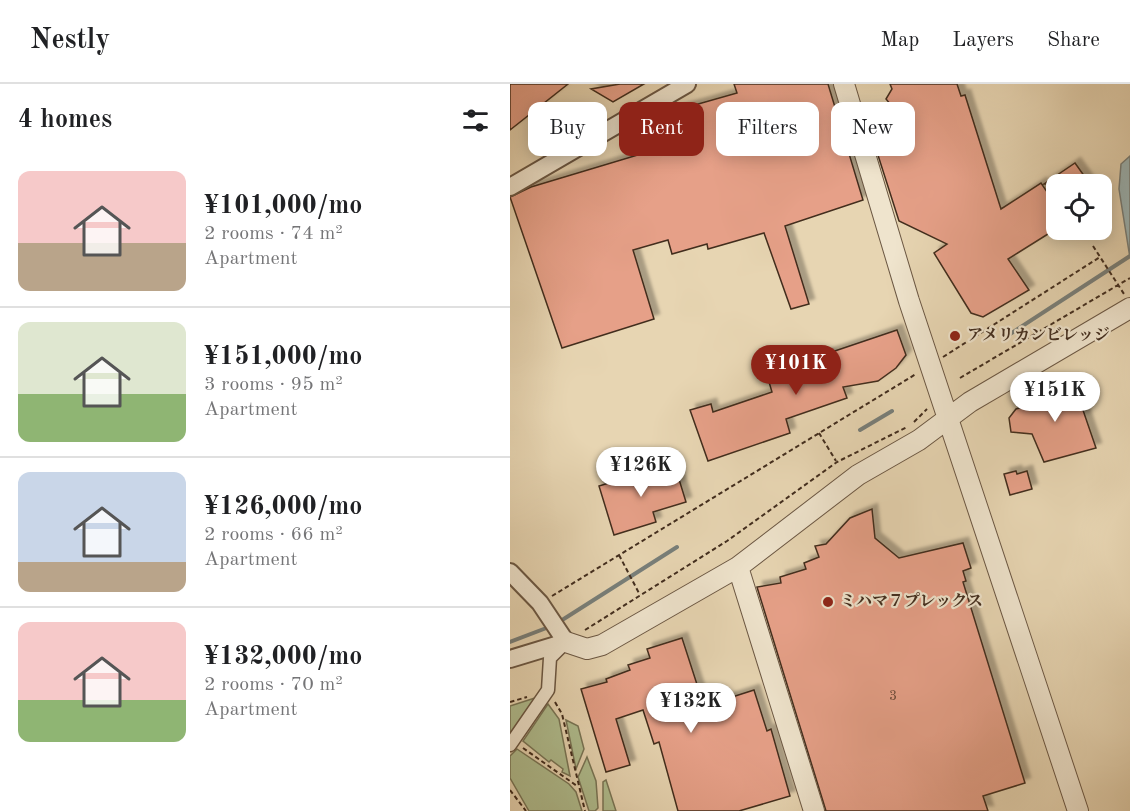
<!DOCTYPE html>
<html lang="en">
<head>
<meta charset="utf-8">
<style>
	:root { --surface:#fff; --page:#f2f2f2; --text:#202124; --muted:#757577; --line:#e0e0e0; --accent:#8f2418 }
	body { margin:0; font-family:"Old Standard TT","Noto Serif JP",serif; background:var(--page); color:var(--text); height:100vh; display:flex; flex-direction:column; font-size:22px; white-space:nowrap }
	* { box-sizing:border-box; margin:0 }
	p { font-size:20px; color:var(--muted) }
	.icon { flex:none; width:33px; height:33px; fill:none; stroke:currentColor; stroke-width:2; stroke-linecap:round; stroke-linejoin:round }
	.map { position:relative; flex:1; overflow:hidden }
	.details { display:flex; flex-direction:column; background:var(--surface); width:510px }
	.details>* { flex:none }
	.guide { position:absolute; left:18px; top:18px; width:512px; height:54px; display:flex; gap:12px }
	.buttons { position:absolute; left:536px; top:90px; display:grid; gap:12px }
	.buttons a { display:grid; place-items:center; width:66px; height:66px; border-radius:12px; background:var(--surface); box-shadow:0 3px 15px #0003; font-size:30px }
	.price { position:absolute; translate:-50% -51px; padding:0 14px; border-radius:21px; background:#fff; color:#222; font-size:20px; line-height:39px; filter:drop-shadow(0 2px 3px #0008) }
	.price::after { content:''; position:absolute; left:50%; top:36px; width:18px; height:14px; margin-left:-9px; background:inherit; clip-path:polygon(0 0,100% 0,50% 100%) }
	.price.current { background:var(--accent); color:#fff }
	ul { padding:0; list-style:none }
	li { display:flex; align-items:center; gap:18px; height:150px; padding:0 18px }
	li+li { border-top:2px solid var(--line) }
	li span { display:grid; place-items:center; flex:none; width:168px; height:120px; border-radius:12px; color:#555 }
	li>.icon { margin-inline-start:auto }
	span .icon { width:72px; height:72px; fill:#fffc; stroke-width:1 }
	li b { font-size:26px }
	h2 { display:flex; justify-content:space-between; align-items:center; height:72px; padding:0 18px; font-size:26px }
	.pill { padding:0 21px; border-radius:12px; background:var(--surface); box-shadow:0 3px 15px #0003; font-size:21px; line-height:54px }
	.pill.current { background:var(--accent); color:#fff }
	header { display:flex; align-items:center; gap:36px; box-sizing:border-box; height:84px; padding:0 30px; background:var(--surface); border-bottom:2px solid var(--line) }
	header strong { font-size:28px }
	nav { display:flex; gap:33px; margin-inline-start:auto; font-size:21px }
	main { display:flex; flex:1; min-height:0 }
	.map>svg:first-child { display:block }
	.green { fill:#b0be90; stroke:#797657; stroke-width:1.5 }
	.water { fill:#9cb6b7; stroke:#787f7a; stroke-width:1.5 }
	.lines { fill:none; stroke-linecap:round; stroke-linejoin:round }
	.stream { stroke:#787f7a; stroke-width:4 }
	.building { fill:#e6a088; stroke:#422d1e; stroke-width:1.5; filter:url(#shadow) }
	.pedestrian-casing { stroke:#6b5743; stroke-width:15 }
	.minor-casing { stroke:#6b5743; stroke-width:20 }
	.tertiary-casing { stroke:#6b5743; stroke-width:22 }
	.path { stroke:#422d1e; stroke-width:2; stroke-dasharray:4.5 3; stroke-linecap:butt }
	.pedestrian { stroke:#efe4cd; stroke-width:12 }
	.minor { stroke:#efe4cd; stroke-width:16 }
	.tertiary { stroke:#efe4cd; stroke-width:20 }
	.poi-dot { fill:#8f2418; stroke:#efe4cd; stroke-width:2 }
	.labels { text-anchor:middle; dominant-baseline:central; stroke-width:4.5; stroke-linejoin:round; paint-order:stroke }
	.number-label { font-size:14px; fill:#6b4a38 }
	.poi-label { font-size:16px; font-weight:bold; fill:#422d1e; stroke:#efe4cd; text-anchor:start }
</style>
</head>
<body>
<header>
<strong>Nestly</strong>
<nav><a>Map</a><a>Layers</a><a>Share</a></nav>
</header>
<main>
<section class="details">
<h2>4 homes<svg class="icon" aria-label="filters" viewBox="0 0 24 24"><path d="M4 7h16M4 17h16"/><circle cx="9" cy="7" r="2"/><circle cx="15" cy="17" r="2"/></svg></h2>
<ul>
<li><span style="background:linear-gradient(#f6c9c9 60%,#b9a48a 0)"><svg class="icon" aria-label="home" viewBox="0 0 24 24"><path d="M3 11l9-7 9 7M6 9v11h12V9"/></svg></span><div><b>¥101,000/mo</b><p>2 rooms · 74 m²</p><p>Apartment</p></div></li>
<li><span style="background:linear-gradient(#dfe7d0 60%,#8fb573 0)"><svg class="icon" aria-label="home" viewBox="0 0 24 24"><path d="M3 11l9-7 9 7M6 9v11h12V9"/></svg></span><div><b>¥151,000/mo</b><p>3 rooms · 95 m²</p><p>Apartment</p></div></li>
<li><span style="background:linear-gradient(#c9d6e8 75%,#b9a48a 0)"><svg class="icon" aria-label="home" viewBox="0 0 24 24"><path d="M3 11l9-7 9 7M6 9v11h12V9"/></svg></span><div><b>¥126,000/mo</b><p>2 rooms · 66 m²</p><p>Apartment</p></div></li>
<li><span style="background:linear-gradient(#f6c9c9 65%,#8fb573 0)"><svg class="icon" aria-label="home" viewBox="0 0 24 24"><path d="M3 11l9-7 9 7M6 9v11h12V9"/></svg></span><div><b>¥132,000/mo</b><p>2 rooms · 70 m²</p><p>Apartment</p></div></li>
</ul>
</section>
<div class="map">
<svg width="620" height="727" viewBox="0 0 620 727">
	<defs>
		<filter id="shadow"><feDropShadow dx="5.5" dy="-5.5" stdDeviation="1.5" flood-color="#0004"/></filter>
	</defs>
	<rect width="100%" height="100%" fill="#e7d5b2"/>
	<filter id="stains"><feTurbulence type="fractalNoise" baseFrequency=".00333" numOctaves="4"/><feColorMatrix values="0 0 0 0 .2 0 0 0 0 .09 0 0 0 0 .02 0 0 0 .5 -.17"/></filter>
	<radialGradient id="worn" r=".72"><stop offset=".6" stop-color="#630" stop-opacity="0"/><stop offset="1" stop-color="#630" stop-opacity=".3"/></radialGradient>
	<path class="green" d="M 28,613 L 4,646 L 0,648 L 0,622 Z
		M 38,620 L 49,635 L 60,692 L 52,688 L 53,685 L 41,676 L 39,678 L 13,657 Z
		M 56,636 L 68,642 L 74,665 L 66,685 Z
		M 7,665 L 59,700 L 66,708 L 72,727 L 19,727 L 0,694 L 0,672 Z
		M 77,673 L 86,697 L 88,724 L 85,727 L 79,727 L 68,693 Z
		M 96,696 L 106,727 L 93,727 L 93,698 Z"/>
	<path class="water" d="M 620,72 L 620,174 L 609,105 L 611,80 Z"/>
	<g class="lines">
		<path class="stream" d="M 497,252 L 620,172
			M 350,346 L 382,327
			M 49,538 L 167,463
			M 0,558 L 39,543"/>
	</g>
	<path class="building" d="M 0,0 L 58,0 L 0,46 Z
		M 110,0 L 134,0 L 103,18 L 81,5 Z
		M 224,0 L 318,0 L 353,116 L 275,142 L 299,220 L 281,225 L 254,149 L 198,165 L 197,160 L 162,170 L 158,156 L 123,166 L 144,235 L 52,264 L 0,113 L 21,103 L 131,70 L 124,48 L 160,28 L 227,9 Z
		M 380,0 L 447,0 L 451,12 L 455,11 L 491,125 L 531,99 L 546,121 L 546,145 L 498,175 L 519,206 L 473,233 L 461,229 L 424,169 L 437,160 L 389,137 L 359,43 L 390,32 L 376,15 L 382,5 Z
		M 565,79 L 580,100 L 534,100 Z
		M 387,246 L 396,271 L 386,284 L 368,297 L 333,303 L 337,314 L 276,335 L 280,349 L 198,377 L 180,326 L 201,320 L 203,328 L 262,308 L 259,298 L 307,282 L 304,274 Z
		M 563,297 L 586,364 L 534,378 L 522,350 L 501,348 L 499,334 L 506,325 L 516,322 L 519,316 Z
		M 164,379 L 176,418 L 143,428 L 146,438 L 104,451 L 89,402 Z
		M 506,387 L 507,390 L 517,387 L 522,405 L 500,411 L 494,390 Z
		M 362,425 L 365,454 L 389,474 L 453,459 L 461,484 L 453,487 L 456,497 L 453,498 L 515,699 L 473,712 L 478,727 L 316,727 L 247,503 L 271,499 L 270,493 L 296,485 L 294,479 L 309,473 L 305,462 L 316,460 L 340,434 Z
		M 172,554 L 194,622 L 244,606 L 257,647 L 261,645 L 280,712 L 229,727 L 168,727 L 149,658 L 144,660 L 133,626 L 106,635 L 120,681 L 96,688 L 71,605 L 97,598 L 96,595 L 120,586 L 118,581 L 140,574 L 137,565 Z"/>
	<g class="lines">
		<g class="pedestrian-casing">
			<path id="pedestrian" d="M 0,661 L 38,606 L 40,574 L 54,560"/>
		</g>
		<g class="minor-casing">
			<path id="minor" d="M 0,103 L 177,0
				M 0,488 L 30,519 L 56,558 L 0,575"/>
		</g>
		<g class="tertiary-casing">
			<path id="tertiary" d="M 334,0 L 399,217 L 568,727
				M 228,483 L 304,727
				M 56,558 L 77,565 L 92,561 L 228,483 L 348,391 L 409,356 L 460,318 L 620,224"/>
		</g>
		<path class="path" d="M 583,162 L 614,210
			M 433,273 L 590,173
			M 450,294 L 620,194
			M 404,338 L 417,325
			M 309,349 L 326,377
			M 109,471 L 130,511
			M 42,512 L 406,290
			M 75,546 L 217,457 L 327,378 L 397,343
			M 0,618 L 17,613
			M 45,618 L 52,630 L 75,727
			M 13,664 L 67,702
			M 0,706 L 16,727"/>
		<use href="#pedestrian" class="pedestrian"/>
		<use href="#minor" class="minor"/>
		<use href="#tertiary" class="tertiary"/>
	</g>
	<g class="poi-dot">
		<circle cx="445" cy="252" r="6"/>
		<circle cx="318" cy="518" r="6"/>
	</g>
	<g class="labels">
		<g class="number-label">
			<text x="383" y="612">3</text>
		</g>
		<g class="poi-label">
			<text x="457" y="252">アメリカンビレッジ</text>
			<text x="330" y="518">ミハマ７プレックス</text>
		</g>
	</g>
	<rect width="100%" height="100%" filter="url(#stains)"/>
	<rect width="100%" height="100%" fill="url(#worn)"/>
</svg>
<div class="buttons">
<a><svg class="icon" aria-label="locate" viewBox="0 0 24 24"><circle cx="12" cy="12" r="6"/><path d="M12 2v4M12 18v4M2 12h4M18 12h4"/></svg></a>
</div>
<b class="price current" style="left:286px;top:312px">¥101K</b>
<b class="price" style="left:545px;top:339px">¥151K</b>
<b class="price" style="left:131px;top:414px">¥126K</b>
<b class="price" style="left:181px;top:650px">¥132K</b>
<div class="guide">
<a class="pill">Buy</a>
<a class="pill current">Rent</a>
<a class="pill">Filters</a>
<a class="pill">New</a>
</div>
</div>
</main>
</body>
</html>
